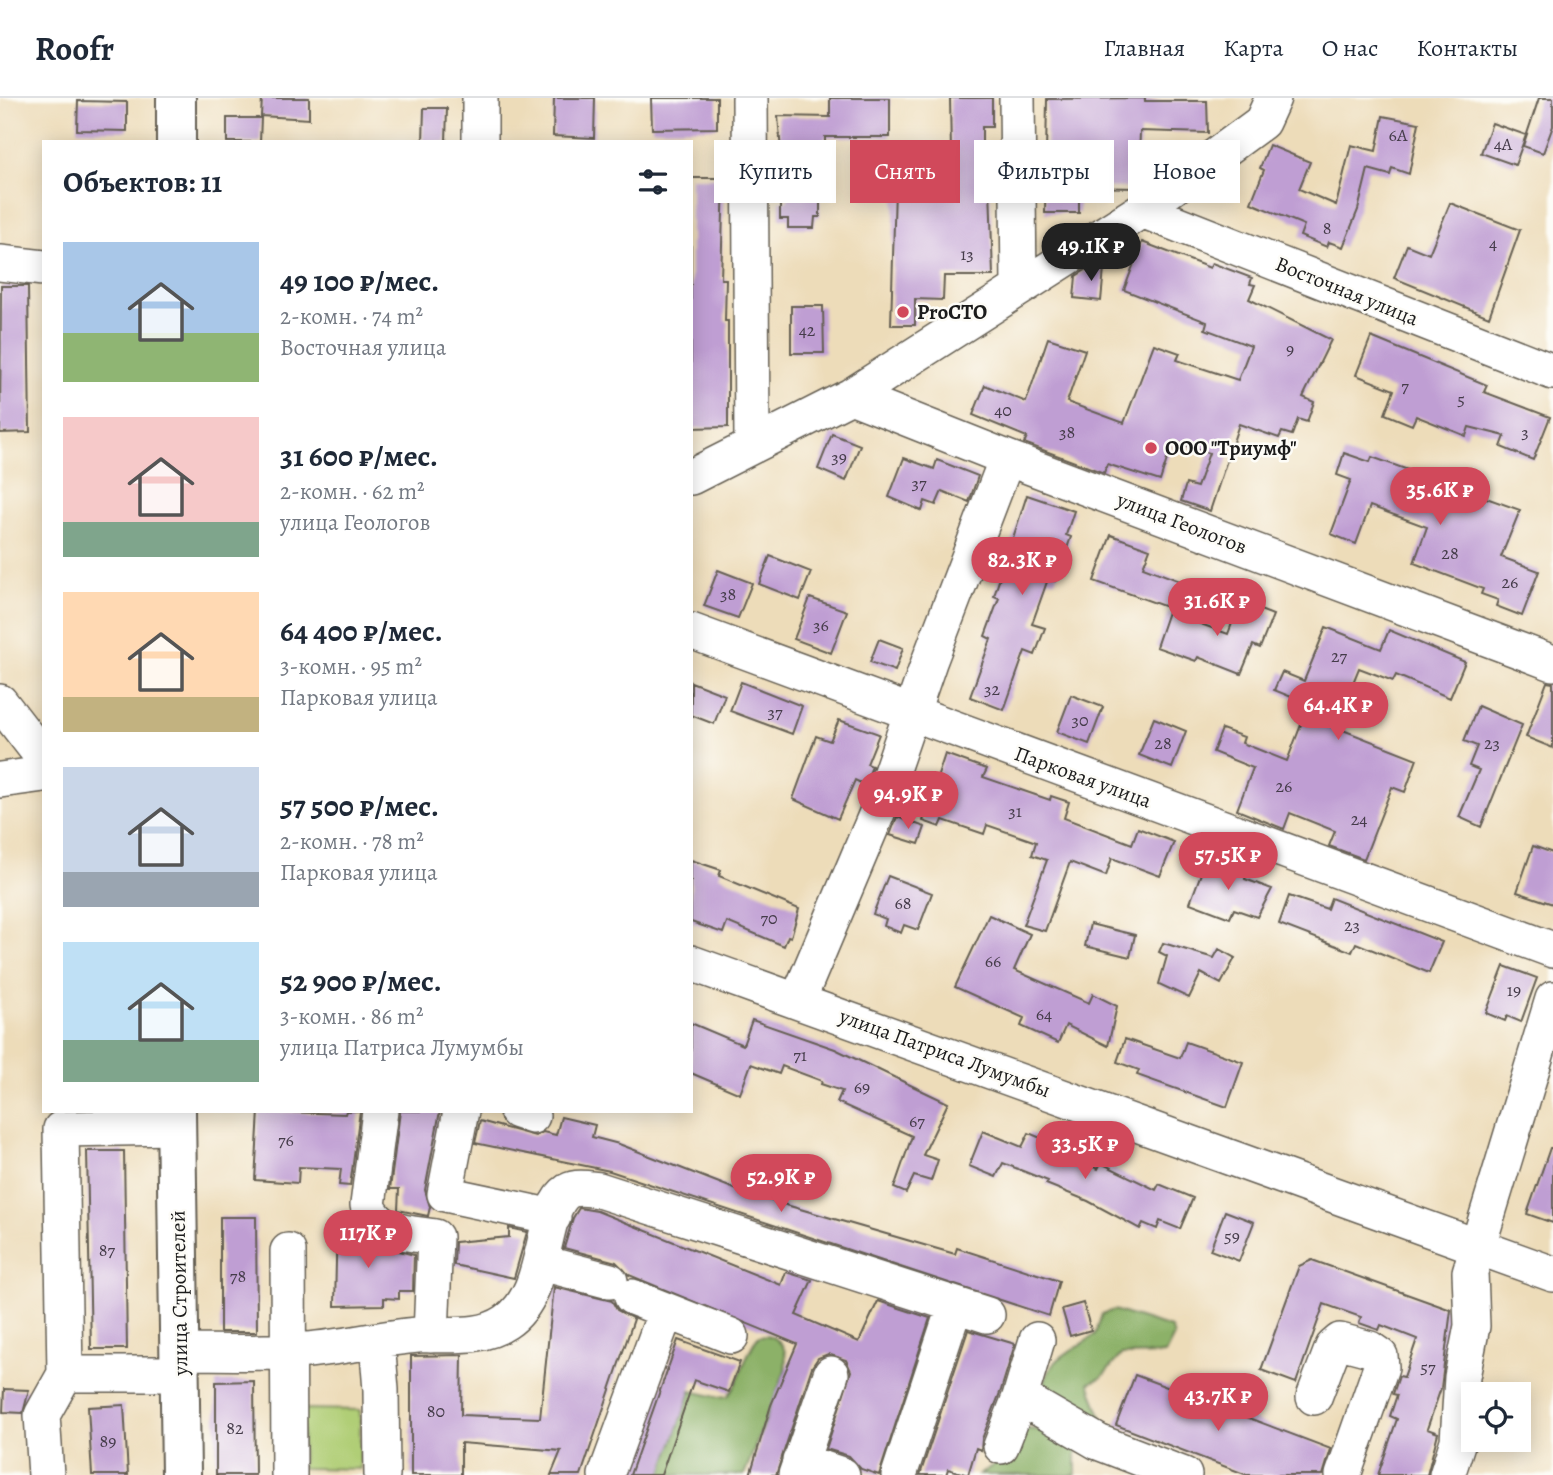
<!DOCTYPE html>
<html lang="ru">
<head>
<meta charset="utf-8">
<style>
	:root { --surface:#fff; --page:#f2f2f3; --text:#1f2937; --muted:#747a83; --line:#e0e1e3; --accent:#d1495b }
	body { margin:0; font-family:Alegreya,serif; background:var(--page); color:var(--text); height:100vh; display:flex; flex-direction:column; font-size:26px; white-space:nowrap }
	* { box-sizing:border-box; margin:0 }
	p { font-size:23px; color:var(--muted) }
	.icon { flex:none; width:38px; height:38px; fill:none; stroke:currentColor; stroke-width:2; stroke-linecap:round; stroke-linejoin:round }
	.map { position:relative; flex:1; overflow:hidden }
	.side { position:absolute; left:42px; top:42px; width:651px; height:973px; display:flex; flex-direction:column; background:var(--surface); border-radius:0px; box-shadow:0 4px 18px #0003 }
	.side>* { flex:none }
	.top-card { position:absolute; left:714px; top:42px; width:665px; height:63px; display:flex; gap:14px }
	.fabs { position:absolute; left:1461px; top:1284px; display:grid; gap:14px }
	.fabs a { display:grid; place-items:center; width:70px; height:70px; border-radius:0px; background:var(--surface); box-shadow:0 4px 18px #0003; font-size:35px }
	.price { position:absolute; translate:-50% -60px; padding:0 16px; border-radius:24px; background:var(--accent); color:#fff; font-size:23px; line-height:46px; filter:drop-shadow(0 2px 4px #0008) }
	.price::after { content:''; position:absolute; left:50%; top:42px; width:21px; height:16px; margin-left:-10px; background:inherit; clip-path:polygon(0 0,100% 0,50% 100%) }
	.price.active { background:#222; color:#fff }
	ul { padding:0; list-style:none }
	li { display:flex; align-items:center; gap:21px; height:175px; padding:0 21px }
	li span { display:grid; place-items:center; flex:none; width:196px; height:140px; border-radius:0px; color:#555 }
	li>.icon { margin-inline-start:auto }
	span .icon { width:84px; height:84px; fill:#fffc; stroke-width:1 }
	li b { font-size:30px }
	h2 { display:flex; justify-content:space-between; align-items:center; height:84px; padding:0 21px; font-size:30px }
	.pill { padding:0 24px; border-radius:0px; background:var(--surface); box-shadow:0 4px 18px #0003; font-size:24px; line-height:63px }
	.pill.active { background:var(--accent); color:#fff }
	header { display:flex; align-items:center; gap:42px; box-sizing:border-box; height:98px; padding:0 35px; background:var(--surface); border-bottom:2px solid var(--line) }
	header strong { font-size:33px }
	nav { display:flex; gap:38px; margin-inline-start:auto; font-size:24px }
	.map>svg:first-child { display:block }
	.green { fill:#b0ce76; stroke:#667549; stroke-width:2 }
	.forest { fill:#8cb167; stroke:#546642; stroke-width:2 }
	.building { fill:#bf9ed3 }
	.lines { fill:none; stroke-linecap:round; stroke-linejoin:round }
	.minor-casing { stroke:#655f53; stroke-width:38 }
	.major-casing { stroke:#655f53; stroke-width:42 }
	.minor { stroke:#fff; stroke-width:35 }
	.major { stroke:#fff; stroke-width:38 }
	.poi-dot { fill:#d1495b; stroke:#fdfcf7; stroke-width:2.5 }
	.labels { text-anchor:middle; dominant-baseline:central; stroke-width:5; stroke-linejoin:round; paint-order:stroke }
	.number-label { font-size:18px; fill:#453c4a }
	.street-label { font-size:21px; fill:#1c1c1c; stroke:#fdfcf7 }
	.poi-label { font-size:21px; font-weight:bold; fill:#1c1c1c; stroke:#fdfcf7; text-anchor:start }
</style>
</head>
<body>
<header>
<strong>Roofr</strong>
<nav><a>Главная</a><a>Карта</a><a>О нас</a><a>Контакты</a></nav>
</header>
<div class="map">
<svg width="1553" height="1377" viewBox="0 0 1553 1377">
	<rect width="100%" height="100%" fill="#fdfcf7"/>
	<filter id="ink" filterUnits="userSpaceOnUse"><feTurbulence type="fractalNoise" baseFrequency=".0143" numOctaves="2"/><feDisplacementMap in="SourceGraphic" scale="14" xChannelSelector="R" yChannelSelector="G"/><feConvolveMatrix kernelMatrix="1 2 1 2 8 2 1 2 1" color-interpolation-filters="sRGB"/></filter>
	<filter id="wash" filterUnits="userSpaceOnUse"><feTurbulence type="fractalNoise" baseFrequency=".00686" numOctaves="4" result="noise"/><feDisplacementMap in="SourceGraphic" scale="28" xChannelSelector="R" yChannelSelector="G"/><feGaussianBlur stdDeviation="1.57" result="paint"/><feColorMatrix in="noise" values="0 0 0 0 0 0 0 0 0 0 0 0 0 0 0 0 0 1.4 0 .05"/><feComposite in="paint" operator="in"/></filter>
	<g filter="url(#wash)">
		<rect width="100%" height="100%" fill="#eddcb9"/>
		<path class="green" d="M 303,1311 L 360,1312 L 360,1371 L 302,1370 Z"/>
		<path class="forest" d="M 1114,1212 L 1171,1230 L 1174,1238 L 1165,1256 L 1121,1257 L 1101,1280 L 1089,1285 L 1103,1324 L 1096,1330 L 1042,1297 C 1046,1259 1070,1255 1095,1237 L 1102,1216 Z
			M 767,1237 C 786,1243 787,1255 785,1273 L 744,1377 L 661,1377 L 691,1293 L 717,1299 L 728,1298 C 743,1280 744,1255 759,1238 Z
			M 1028,1331 C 1050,1332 1061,1337 1076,1352 L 1076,1377 L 979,1377 L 996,1365 L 1011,1337 Z"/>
		<g id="blocks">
			<path class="building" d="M 262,0 L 309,0 L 309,21 L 261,18 Z
				M 554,0 L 595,0 L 594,40 L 553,38 Z
				M 651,0 L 717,0 L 717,30 L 652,31 Z
				M 830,0 L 890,0 L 890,39 L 825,39 L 825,95 L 820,95 L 820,119 L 815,119 L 814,130 L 788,130 L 788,121 L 780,121 L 780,103 L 788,103 L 788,53 L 781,53 L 778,18 L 830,19 Z
				M 950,0 L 992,0 L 992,29 L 982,29 L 982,65 L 993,65 L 993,90 L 990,90 L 993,178 L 944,178 L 943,202 L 915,201 L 915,227 L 891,227 L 895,91 L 937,91 L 937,55 L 951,55 Z
				M 1145,0 L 1145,3 L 1207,3 L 1208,35 L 1140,33 L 1138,90 L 1079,89 L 1079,115 L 1045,115 L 1047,1 Z
				M 1539,0 L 1553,0 L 1553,28 L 1543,55 L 1523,48 Z
				M 78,3 L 127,4 L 127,33 L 77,32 Z
				M 424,10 L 447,10 L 446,44 L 423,44 Z
				M 1383,18 L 1419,25 L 1409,76 L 1392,70 L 1390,77 L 1368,71 L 1358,112 L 1343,149 L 1329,144 L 1327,149 L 1300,138 L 1304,127 L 1251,105 L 1264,72 L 1260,70 L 1269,47 L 1310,64 L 1299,91 L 1336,107 L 1351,47 L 1376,53 Z
				M 227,20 L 261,20 L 260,44 L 227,44 Z
				M 1492,25 L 1526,37 L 1515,67 L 1481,55 Z
				M 691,80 L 724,80 L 721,181 L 726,181 L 725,223 L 728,223 L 728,329 L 691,330 Z
				M 1450,105 L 1520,132 L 1489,219 L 1394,180 L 1407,147 L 1429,156 Z
				M 1142,144 L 1210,170 L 1212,165 L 1252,180 L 1250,186 L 1255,187 L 1249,201 L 1331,242 L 1303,299 L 1314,304 L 1307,324 L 1298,321 L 1292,337 L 1282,334 L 1279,340 L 1239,326 L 1210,413 L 1181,403 L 1186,386 L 1197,389 L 1209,355 L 1173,343 L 1160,383 L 1107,366 L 1104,375 L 1024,345 L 1027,339 L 973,317 L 985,287 L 1026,304 L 1048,240 L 1085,252 L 1067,304 L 1124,325 L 1154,246 L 1180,255 L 1177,262 L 1238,282 L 1251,248 L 1205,231 L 1207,224 L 1124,192 Z
				M 1105,160 L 1101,203 L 1074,200 L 1076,178 Z
				M 1,188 L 28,188 L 30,334 L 0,335 Z
				M 791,208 L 823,208 L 824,255 L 791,255 Z
				M 1371,239 L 1487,287 L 1484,294 L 1550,319 L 1533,362 L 1501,349 L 1505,338 L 1469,329 L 1466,338 L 1416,318 L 1412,327 L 1385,316 L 1394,292 L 1356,277 Z
				M 832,336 L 860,347 L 846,383 L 818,371 Z
				M 1344,355 L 1370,364 L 1372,359 L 1520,412 L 1501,459 L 1539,473 L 1522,518 L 1496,508 L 1498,502 L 1481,496 L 1483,491 L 1414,465 L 1427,429 L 1370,408 L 1356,446 L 1331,436 L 1351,382 L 1337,377 Z
				M 904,360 L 934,371 L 937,362 L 978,378 L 969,404 L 942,393 L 936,407 L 925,403 L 922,413 L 889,399 Z
				M 1027,397 L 1074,413 L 1066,437 L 1071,439 L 1060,470 L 1055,483 L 1048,481 L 1032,526 L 1045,530 L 1035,557 L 1025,553 L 1004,612 L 970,599 L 991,541 L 985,538 L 999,500 L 994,498 Z
				M 1111,437 L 1150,451 L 1143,469 L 1196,489 L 1186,516 L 1094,483 Z
				M 770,458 L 811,474 L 800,502 L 759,486 Z
				M 718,472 L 752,485 L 738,520 L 704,508 Z
				M 810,500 L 847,513 L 831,555 L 794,541 Z
				M 1240,504 L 1273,517 L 1260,550 L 1253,547 L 1241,576 L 1198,559 L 1196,563 L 1156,549 L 1168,514 L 1228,536 Z
				M 1326,529 L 1381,551 L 1389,532 L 1465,564 L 1450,600 L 1396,577 L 1393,583 L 1359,570 L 1335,629 L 1417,661 L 1405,694 L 1392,689 L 1364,761 L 1329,748 L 1335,733 L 1290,715 L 1284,731 L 1237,712 L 1253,670 L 1213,654 L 1222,631 L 1244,639 L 1242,645 L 1287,663 L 1309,606 L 1274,592 L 1282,574 L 1304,583 Z
				M 879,541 L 903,550 L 895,573 L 870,564 Z
				M 691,584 L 725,597 L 714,626 L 691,617 Z
				M 741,584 L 802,608 L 792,636 L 730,613 Z
				M 1547,584 L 1553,585 L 1553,650 L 1526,639 Z
				M 1071,597 L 1103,609 L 1089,646 L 1057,634 Z
				M 1478,608 L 1522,627 L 1481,729 L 1459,719 L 1479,672 L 1469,668 L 1477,648 L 1464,643 Z
				M 1154,620 L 1186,633 L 1172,670 L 1139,657 Z
				M 839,622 L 879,636 L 867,666 L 872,668 L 865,687 L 855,682 L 838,721 L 793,701 L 816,638 L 830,643 Z
				M 945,656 L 987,671 L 983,679 L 1050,702 L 1051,698 L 1069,704 L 1064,720 L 1132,746 L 1138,730 L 1174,744 L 1160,778 L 1112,760 L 1106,778 L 1070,764 L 1045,833 L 1023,827 L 1047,762 L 1032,757 L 1036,744 L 987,727 L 984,736 L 943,722 L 940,729 L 923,723 Z
				M 897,719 L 925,729 L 919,746 L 890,737 Z
				M 1533,748 L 1553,755 L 1553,806 L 1517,794 Z
				M 691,762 L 721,772 L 719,778 L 799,811 L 791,839 L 788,838 L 784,848 L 727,824 L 723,835 L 691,824 Z
				M 1206,762 L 1246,776 L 1245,781 L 1272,791 L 1257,819 L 1234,811 L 1230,820 L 1190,805 Z
				M 888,778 L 932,795 L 918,832 L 904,827 L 901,835 L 884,828 L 886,821 L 873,816 Z
				M 1289,798 L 1327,811 L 1331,800 L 1442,844 L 1429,875 L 1356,845 L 1352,854 L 1279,826 Z
				M 989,817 L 1030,836 L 1014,872 L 1089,905 L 1093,896 L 1117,908 L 1108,948 L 1066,927 L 1058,945 L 1021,928 L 1024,920 L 955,889 Z
				M 1090,826 L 1135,837 L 1130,859 L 1085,848 Z
				M 1163,845 L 1214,860 L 1219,851 L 1235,860 L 1221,886 L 1201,875 L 1189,900 L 1159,886 L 1167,858 L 1159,854 Z
				M 1504,868 L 1537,880 L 1521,924 L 1507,918 L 1505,923 L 1486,915 Z
				M 752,922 L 835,951 L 948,1005 L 923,1057 L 938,1062 L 931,1083 L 914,1078 L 906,1095 L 894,1090 L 912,1038 L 837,1004 L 842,993 L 821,986 L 822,983 L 782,968 L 779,976 L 751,966 L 740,996 L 691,975 L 691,925 L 743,947 Z
				M 1125,941 L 1180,960 L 1186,944 L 1243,964 L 1227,1009 L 1137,977 L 1139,972 L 1117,964 Z
				M 259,1013 L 345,1016 L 346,1013 L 360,1013 L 350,1088 L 339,1087 L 341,1071 L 299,1069 L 298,1085 L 255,1082 Z
				M 400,1013 L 440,1013 L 425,1092 L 430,1109 L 428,1118 L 398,1112 L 399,1091 L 390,1091 Z
				M 561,1019 L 595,1027 L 592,1039 L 619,1046 L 745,1095 L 955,1156 L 957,1150 L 1059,1183 L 1049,1218 L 610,1073 L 475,1045 L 480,1023 L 535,1038 L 543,1034 L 556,1037 Z
				M 983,1033 L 1022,1049 L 1029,1035 L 1055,1046 L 1052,1052 L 1098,1071 L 1101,1065 L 1156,1092 L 1159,1086 L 1193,1100 L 1180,1131 L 1160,1123 L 1157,1131 L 1143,1125 L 1140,1131 L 1088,1103 L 1046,1086 L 1048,1083 L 1003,1065 L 996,1079 L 969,1068 Z
				M 1550,1050 L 1553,1050 L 1553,1125 L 1527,1116 Z
				M 87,1053 L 124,1053 L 127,1251 L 91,1251 Z
				M 579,1110 L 597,1113 L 781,1187 L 786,1174 L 812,1182 L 796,1217 L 859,1244 L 878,1203 L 930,1220 L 879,1377 L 861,1371 L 849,1358 L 826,1351 L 851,1273 L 846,1262 L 828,1256 L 818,1260 L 812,1269 L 776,1377 L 750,1377 L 771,1307 L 797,1246 L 629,1177 L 616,1164 L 564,1150 L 573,1120 Z
				M 1225,1113 L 1254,1124 L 1239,1163 L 1210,1152 Z
				M 220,1119 L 256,1119 L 257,1234 L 220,1234 Z
				M 337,1119 L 351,1119 L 361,1133 L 359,1151 L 384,1149 L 414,1157 L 413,1193 L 399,1193 L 399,1201 L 384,1200 L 384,1207 L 335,1208 Z
				M 509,1130 L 527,1134 L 514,1180 L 454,1167 L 455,1144 L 509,1139 Z
				M 1312,1162 L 1451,1212 L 1441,1290 L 1427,1331 L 1438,1335 L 1427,1377 L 1378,1377 L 1397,1321 L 1390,1318 L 1397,1297 L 1393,1296 L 1399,1278 L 1404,1279 L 1417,1241 L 1381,1227 L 1379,1232 L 1359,1225 L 1361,1219 L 1324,1206 L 1296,1285 L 1261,1272 L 1299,1168 Z
				M 554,1189 L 612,1203 L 617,1212 L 634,1221 L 581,1377 L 551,1377 L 561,1353 L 461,1345 L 461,1377 L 411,1377 L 411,1258 L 462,1257 L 461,1317 L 540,1320 Z
				M 1083,1205 L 1091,1232 L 1070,1238 L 1062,1211 Z
				M 968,1232 L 1015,1246 L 1001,1292 L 982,1341 L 981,1352 L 976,1350 L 968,1377 L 948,1371 L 946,1377 L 920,1377 Z
				M 678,1242 L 740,1264 L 729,1294 L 694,1282 L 661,1377 L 630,1377 Z
				M 1135,1277 L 1331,1351 L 1323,1377 L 1247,1377 L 1116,1327 Z
				M 254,1283 L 255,1377 L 216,1377 L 216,1284 Z
				M 4,1291 L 29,1292 L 23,1315 L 3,1314 Z
				M 124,1307 L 128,1377 L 92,1377 L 88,1309 Z"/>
		</g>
	</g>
	<g filter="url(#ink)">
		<use href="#blocks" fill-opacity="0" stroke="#655f53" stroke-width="2"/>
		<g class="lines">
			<g class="minor-casing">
				<path id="minor" d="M 480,0 L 480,44
					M 750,0 L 752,346
					M 1017,0 L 1019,189
					M 1142,112 L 1553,274
					M 0,165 L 44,170
					M 851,298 L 1007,360 L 1553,565
					M 691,379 L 851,298 L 1142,112 L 1262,24 L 1273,0
					M 691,533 L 1553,852
					M 0,604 L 44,661
					M 0,682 L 44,676
					M 691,865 L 1553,1176
					M 798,902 L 877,715 L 929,564 L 1007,360
					M 380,1013 L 368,1107 C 378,1136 409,1135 435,1139 L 431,1237
					M 461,1013 L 445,1096 L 553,1119
					M 517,1013 L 532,1018
					M 288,1153 L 289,1377
					M 542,1165 L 610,1183
					M 632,1199 L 731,1238
					M 377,1243 L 381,1292 L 382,1377
					M 180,1254 C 222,1254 265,1256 307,1252 C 344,1249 381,1240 418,1237 C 448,1235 479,1242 506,1224 C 551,1194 538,1112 568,1093 C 577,1088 590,1091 599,1092 L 987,1217
					M 65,1276 L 61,1031 L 176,1029
					M 1020,1299 L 1037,1242
					M 1314,1299 L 1333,1249 L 1340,1243 L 1370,1251 L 1380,1258 L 1381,1269 L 1343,1377
					M 1001,1348 L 1020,1299 L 1098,1344 L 1184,1377
					M 800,1363 L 842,1377
					M 46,1377 L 42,1317 L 65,1276 L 180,1276
					M 606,1377 L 666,1213
					M 796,1377 L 831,1276
					M 899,1377 L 955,1207
					M 1447,1377 L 1458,1343 L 1462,1279 L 1472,1228 L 1470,1174 L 1553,901"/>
			</g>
			<g class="major-casing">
				<path id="major" d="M 176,44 L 176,0
					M 176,1013 L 181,1377"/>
			</g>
			<use href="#minor" class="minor"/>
			<use href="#major" class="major"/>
		</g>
	</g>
	<g class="poi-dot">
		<circle cx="903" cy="214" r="7"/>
		<circle cx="1151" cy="350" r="7"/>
	</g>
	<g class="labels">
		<g class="number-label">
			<text x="1398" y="37">6А</text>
			<text x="1503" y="46">4А</text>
			<text x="1327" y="130">8</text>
			<text x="1493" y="145">4</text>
			<text x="967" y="156">13</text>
			<text x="807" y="232">42</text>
			<text x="1290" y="251">9</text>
			<text x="1405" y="288">7</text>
			<text x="1461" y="301">5</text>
			<text x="1003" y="312">40</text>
			<text x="1067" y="334">38</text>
			<text x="1525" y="334">3</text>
			<text x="839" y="359">39</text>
			<text x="919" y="385">37</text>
			<text x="1450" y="455">28</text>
			<text x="1510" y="484">26</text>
			<text x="728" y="496">38</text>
			<text x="821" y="527">36</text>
			<text x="1339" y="558">27</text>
			<text x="992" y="591">32</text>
			<text x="775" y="614">37</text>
			<text x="1080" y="622">30</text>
			<text x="1163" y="645">28</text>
			<text x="1492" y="645">23</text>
			<text x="1284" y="688">26</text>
			<text x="1015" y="713">31</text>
			<text x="1359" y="721">24</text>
			<text x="903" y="805">68</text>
			<text x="769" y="820">70</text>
			<text x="1352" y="827">23</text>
			<text x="993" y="863">66</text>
			<text x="1514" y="892">19</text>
			<text x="1044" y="916">64</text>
			<text x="800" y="957">71</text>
			<text x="862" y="989">69</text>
			<text x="917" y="1023">67</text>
			<text x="286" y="1042">76</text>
			<text x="1232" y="1138">59</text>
			<text x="107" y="1152">87</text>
			<text x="238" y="1178">78</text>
			<text x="1428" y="1269">57</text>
			<text x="436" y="1313">80</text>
			<text x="235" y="1330">82</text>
			<text x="108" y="1343">89</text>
		</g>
		<g class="street-label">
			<text transform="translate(1347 193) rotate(22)">Восточная улица</text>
			<text transform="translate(1182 425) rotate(21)">улица Геологов</text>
			<text transform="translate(1083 679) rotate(20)">Парковая улица</text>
			<text transform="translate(945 955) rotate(20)">улица Патриса Лумумбы</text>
			<text transform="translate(179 1195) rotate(-91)">улица Строителей</text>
		</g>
		<g class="poi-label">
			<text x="917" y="214">ProСТО</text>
			<text x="1165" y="350">ООО "Триумф"</text>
		</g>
	</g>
</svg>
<div class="fabs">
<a><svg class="icon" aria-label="locate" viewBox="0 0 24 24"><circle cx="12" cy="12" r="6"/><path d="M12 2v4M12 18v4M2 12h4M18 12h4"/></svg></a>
</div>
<b class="price active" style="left:1091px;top:185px">49.1K ₽</b>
<b class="price" style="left:1440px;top:429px">35.6K ₽</b>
<b class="price" style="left:1022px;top:499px">82.3K ₽</b>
<b class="price" style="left:1217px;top:540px">31.6K ₽</b>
<b class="price" style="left:1338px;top:644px">64.4K ₽</b>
<b class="price" style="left:908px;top:733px">94.9K ₽</b>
<b class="price" style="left:1228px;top:794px">57.5K ₽</b>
<b class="price" style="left:1085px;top:1083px">33.5K ₽</b>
<b class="price" style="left:781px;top:1116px">52.9K ₽</b>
<b class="price" style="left:368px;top:1172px">117K ₽</b>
<b class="price" style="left:1218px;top:1335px">43.7K ₽</b>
<div class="top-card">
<a class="pill">Купить</a>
<a class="pill active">Снять</a>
<a class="pill">Фильтры</a>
<a class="pill">Новое</a>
</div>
<section class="side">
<h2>Объектов: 11<svg class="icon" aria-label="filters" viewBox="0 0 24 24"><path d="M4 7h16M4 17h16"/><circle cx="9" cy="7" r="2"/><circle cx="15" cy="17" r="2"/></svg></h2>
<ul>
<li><span style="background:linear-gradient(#a9c7e8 65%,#8fb573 0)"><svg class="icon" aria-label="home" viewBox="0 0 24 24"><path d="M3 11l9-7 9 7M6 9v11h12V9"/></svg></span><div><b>49 100 ₽/мес.</b><p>2-комн. · 74 m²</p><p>Восточная улица</p></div></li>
<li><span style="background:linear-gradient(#f6c9c9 75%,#7fa58c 0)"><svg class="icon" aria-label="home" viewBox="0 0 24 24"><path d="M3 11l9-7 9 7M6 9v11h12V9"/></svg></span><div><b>31 600 ₽/мес.</b><p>2-комн. · 62 m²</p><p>улица Геологов</p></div></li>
<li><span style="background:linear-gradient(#ffd9b3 75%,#c2b280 0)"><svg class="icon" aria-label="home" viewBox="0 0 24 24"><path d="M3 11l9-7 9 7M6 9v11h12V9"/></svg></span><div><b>64 400 ₽/мес.</b><p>3-комн. · 95 m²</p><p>Парковая улица</p></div></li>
<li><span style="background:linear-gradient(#c9d6e8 75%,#9aa5b1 0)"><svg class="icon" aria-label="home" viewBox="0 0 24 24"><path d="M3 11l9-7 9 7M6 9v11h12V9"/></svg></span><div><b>57 500 ₽/мес.</b><p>2-комн. · 78 m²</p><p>Парковая улица</p></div></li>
<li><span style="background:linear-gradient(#bfe0f5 70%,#7fa58c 0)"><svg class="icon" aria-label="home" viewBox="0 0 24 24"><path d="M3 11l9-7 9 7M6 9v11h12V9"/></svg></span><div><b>52 900 ₽/мес.</b><p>3-комн. · 86 m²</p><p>улица Патриса Лумумбы</p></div></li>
</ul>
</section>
</div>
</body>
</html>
